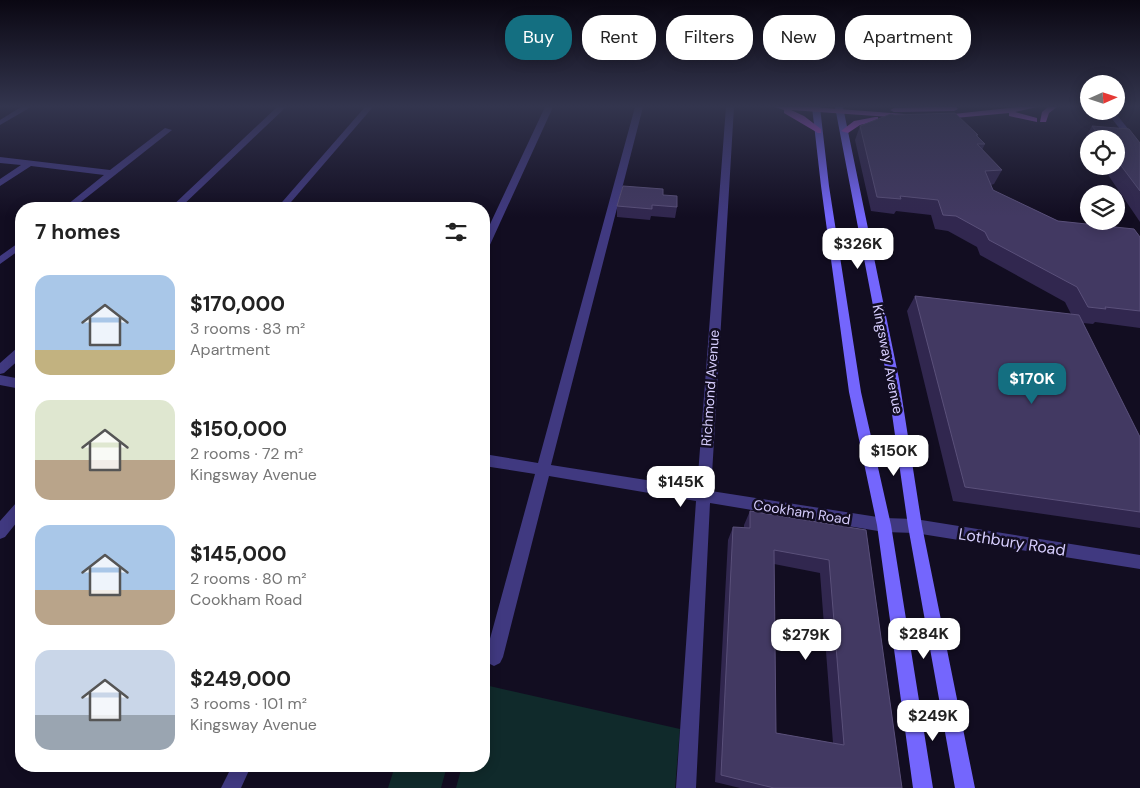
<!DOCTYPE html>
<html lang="en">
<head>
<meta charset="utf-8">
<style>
	:root { --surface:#fff; --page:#f6f6f6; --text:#222; --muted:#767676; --accent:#146f81 }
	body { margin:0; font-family:"DM Sans",sans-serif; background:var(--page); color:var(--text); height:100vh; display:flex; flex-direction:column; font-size:19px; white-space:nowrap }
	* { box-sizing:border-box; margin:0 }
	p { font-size:16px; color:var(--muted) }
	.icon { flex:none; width:28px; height:28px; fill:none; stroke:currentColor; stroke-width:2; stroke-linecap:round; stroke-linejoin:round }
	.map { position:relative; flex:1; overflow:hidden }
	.side { position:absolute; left:15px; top:202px; width:475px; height:570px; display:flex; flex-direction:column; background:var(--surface); border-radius:20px; box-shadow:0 2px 12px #0003 }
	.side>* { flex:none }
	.top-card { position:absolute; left:505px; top:15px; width:475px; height:45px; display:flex; gap:10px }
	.needle { width:32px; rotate:87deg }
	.tools { position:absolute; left:1080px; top:75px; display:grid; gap:10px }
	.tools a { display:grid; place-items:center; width:45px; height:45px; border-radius:50%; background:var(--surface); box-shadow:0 2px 12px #0003; font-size:25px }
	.price { position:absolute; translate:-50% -42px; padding:0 11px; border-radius:10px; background:#fff; color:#222; font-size:16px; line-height:32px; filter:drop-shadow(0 1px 2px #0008) }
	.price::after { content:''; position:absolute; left:50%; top:30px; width:15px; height:11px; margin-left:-8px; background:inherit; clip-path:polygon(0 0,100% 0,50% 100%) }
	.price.current { background:var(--accent); color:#fff }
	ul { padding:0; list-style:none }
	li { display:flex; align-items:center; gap:15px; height:125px; padding:0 20px }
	li span { display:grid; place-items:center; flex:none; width:140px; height:100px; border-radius:15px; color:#555 }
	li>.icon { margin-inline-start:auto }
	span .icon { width:60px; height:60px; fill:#fffc; stroke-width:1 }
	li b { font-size:21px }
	h2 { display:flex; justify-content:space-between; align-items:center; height:60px; padding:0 20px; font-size:21px }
	.pill { padding:0 18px; border-radius:20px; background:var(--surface); box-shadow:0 2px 12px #0003; font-size:18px; line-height:45px }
	.pill.current { background:var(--accent); color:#fff }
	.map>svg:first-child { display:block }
	.green { fill:#102a2b }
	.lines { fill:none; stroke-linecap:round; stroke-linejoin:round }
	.minor { fill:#403980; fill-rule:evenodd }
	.secondary { fill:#7466fd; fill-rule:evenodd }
	.primary { fill:#ca56fd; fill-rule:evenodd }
	.wall { fill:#31274f; fill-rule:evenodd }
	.building { fill:#423962; stroke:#5a507a; fill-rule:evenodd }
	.labels { text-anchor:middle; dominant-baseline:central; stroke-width:5; stroke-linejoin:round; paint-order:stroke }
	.street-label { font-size:14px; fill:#d7cefe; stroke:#120d21 }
	.near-street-label { font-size:16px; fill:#d7cefe; stroke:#120d21 }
</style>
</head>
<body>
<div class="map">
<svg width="1140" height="788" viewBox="0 0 1140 788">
	<rect width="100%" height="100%" fill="#120d21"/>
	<path class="green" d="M 485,685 L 680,729 L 675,788 L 456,788 L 462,766 L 484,766 Z
		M 395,766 L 447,766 L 441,788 L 388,788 Z"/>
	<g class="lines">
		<path class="minor" d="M 21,107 L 31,107 L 0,125 L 0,120 Z
			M 277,107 L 286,107 L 179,209 L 169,209 Z
			M 365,107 L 373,107 L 285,209 L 276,209 Z
			M 545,107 L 553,107 L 489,247 L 484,250 L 484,237 Z
			M 635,107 L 643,107 L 551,465 L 697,488 L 726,107 L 734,107 L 711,491 L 884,518 L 915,519 L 1140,555 L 1140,569 L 915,533 L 884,532 L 710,503 L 696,788 L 676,788 L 696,501 L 549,476 L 503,657 L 500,663 L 494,666 L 488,663 L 485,657 L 535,474 L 484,466 L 484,454 L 538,463 Z
			M 1106,111 L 1114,111 L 1140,144 L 1140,151 L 1137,151 Z
			M 165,128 L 172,130 L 72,209 L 62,209 L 104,175 L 31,166 L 0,186 L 0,179 L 21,165 L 0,163 L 0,157 L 110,170 Z
			M 21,241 L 21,249 L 0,264 L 0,256 Z
			M 21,347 L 21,358 L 4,373 L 0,374 L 0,363 L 17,348 Z
			M 0,375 L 21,379 L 21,389 L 0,385 Z
			M 21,501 L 21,517 L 5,537 L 0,539 L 0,521 L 16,503 Z
			M 232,766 L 251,766 L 241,788 L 221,788 Z"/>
		<path class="secondary" d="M 812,107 L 820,107 L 829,186 L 861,392 L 891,525 L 933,788 L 913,788 L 877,525 L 849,392 L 821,186 Z
			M 835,107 L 843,107 L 899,379 L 922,526 L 975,788 L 955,788 L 908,526 L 887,379 Z"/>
		<path class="primary" d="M 775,107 L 813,107 L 904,114 L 908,116 L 904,118 L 791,110 L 804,116 L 821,129 L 821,133 L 818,133 L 784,113 L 784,110 Z
			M 927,107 L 956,107 L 958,109 L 954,111 L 894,112 L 890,110 L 894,108 Z
			M 1018,107 L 1037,107 L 1015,112 L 1037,118 L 1037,122 L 1009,116 L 1009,113 L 944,119 L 940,117 L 944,115 Z
			M 1048,107 L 1057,107 L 1049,113 L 1046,122 L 1040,122 L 1042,112 Z
			M 875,117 L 878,117 L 878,121 L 860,125 L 848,133 L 841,131 L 854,121 Z"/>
	</g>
	<path class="wall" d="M 894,115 L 978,135 L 977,136 L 985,144 L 982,150 L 1002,170 L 994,184 L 991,185 L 993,190 L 1058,221 L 1140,237 L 1140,328 L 1095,322 L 1093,324 L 1083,323 L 1140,437 L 1140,528 L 953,501 L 907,311 L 915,296 L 1071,314 L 1065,302 L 980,255 L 977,247 L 948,231 L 935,229 L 931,215 L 896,211 L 894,214 L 871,211 L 855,140 L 860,126 Z
		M 1092,126 L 1140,143 L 1140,222 L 1102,166 L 1116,166 L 1116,139 L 1089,139 L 1089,147 L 1084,140 Z
		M 663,195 L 677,207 L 675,218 L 651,216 L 650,220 L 617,217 L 617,206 Z
		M 750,511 L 866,530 L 902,788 L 740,788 L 715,782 L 728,540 L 733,527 L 744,528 L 744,525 ZM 774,564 L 820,573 L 833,743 L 776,733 Z"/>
	<path class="building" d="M 955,113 L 978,135 L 976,135 L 985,144 L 977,144 L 1002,170 L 985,171 L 993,190 L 1058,221 L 1134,229 L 1140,237 L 1140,311 L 1105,307 L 1106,309 L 1088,307 L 1077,287 L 989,240 L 985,232 L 956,216 L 943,215 L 938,200 L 900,196 L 901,199 L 877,197 L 860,126 L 891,114 L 894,115 Z
		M 1092,126 L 1129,129 L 1140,143 L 1140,191 L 1116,159 L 1116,139 L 1102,139 Z
		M 623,186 L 663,189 L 663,195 L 677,196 L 677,207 L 652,205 L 652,209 L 617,206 Z
		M 915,296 L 1079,315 L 1140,437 L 1140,512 L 965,487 Z
		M 750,511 L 866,530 L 902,788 L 774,788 L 721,775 L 733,527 L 750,528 ZM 774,550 L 829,560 L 844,745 L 776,733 Z"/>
	<linearGradient id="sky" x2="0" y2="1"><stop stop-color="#0a0712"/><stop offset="0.49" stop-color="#33354e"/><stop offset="1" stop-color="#33354e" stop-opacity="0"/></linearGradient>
	<rect width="1140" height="217" fill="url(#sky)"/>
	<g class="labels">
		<g class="street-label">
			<text transform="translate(888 359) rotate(79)">Kingsway Avenue</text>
			<text transform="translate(710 388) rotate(-86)">Richmond Avenue</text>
			<text transform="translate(802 512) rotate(9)">Cookham Road</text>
		</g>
		<g class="near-street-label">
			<text transform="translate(1012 542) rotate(9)">Lothbury Road</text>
		</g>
	</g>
</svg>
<div class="tools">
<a><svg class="needle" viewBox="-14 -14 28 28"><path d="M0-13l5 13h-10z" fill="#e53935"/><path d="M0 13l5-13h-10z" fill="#767676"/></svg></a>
<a><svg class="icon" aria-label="locate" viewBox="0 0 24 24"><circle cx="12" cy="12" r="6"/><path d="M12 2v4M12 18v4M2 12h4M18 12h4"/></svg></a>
<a><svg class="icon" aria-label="layers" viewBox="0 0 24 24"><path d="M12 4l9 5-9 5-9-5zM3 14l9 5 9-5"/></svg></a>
</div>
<b class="price" style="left:858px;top:270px">$326K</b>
<b class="price current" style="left:1032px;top:405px">$170K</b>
<b class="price" style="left:894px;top:477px">$150K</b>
<b class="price" style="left:681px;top:508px">$145K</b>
<b class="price" style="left:924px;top:660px">$284K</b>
<b class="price" style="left:806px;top:661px">$279K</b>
<b class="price" style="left:933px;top:742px">$249K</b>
<div class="top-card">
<a class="pill current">Buy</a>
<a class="pill">Rent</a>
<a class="pill">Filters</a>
<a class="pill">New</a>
<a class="pill">Apartment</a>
</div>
<section class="side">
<h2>7 homes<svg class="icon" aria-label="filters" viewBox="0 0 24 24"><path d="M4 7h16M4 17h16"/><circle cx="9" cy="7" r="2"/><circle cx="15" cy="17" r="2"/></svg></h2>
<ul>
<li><span style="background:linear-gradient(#a9c7e8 75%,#c2b280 0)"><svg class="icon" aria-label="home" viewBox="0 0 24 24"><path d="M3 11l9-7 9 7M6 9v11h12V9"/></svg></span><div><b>$170,000</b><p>3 rooms · 83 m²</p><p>Apartment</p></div></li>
<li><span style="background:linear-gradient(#dfe7d0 60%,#b9a48a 0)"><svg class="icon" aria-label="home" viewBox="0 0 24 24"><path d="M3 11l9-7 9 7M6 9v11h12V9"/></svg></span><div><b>$150,000</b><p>2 rooms · 72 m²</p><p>Kingsway Avenue</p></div></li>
<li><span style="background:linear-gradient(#a9c7e8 65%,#b9a48a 0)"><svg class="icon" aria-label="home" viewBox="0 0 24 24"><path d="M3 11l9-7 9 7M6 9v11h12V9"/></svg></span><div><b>$145,000</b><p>2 rooms · 80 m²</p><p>Cookham Road</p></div></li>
<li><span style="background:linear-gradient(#c9d6e8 65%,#9aa5b1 0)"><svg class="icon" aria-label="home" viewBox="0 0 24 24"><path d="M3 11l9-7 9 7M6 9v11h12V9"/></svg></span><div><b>$249,000</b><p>3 rooms · 101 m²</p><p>Kingsway Avenue</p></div></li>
</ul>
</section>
</div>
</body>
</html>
